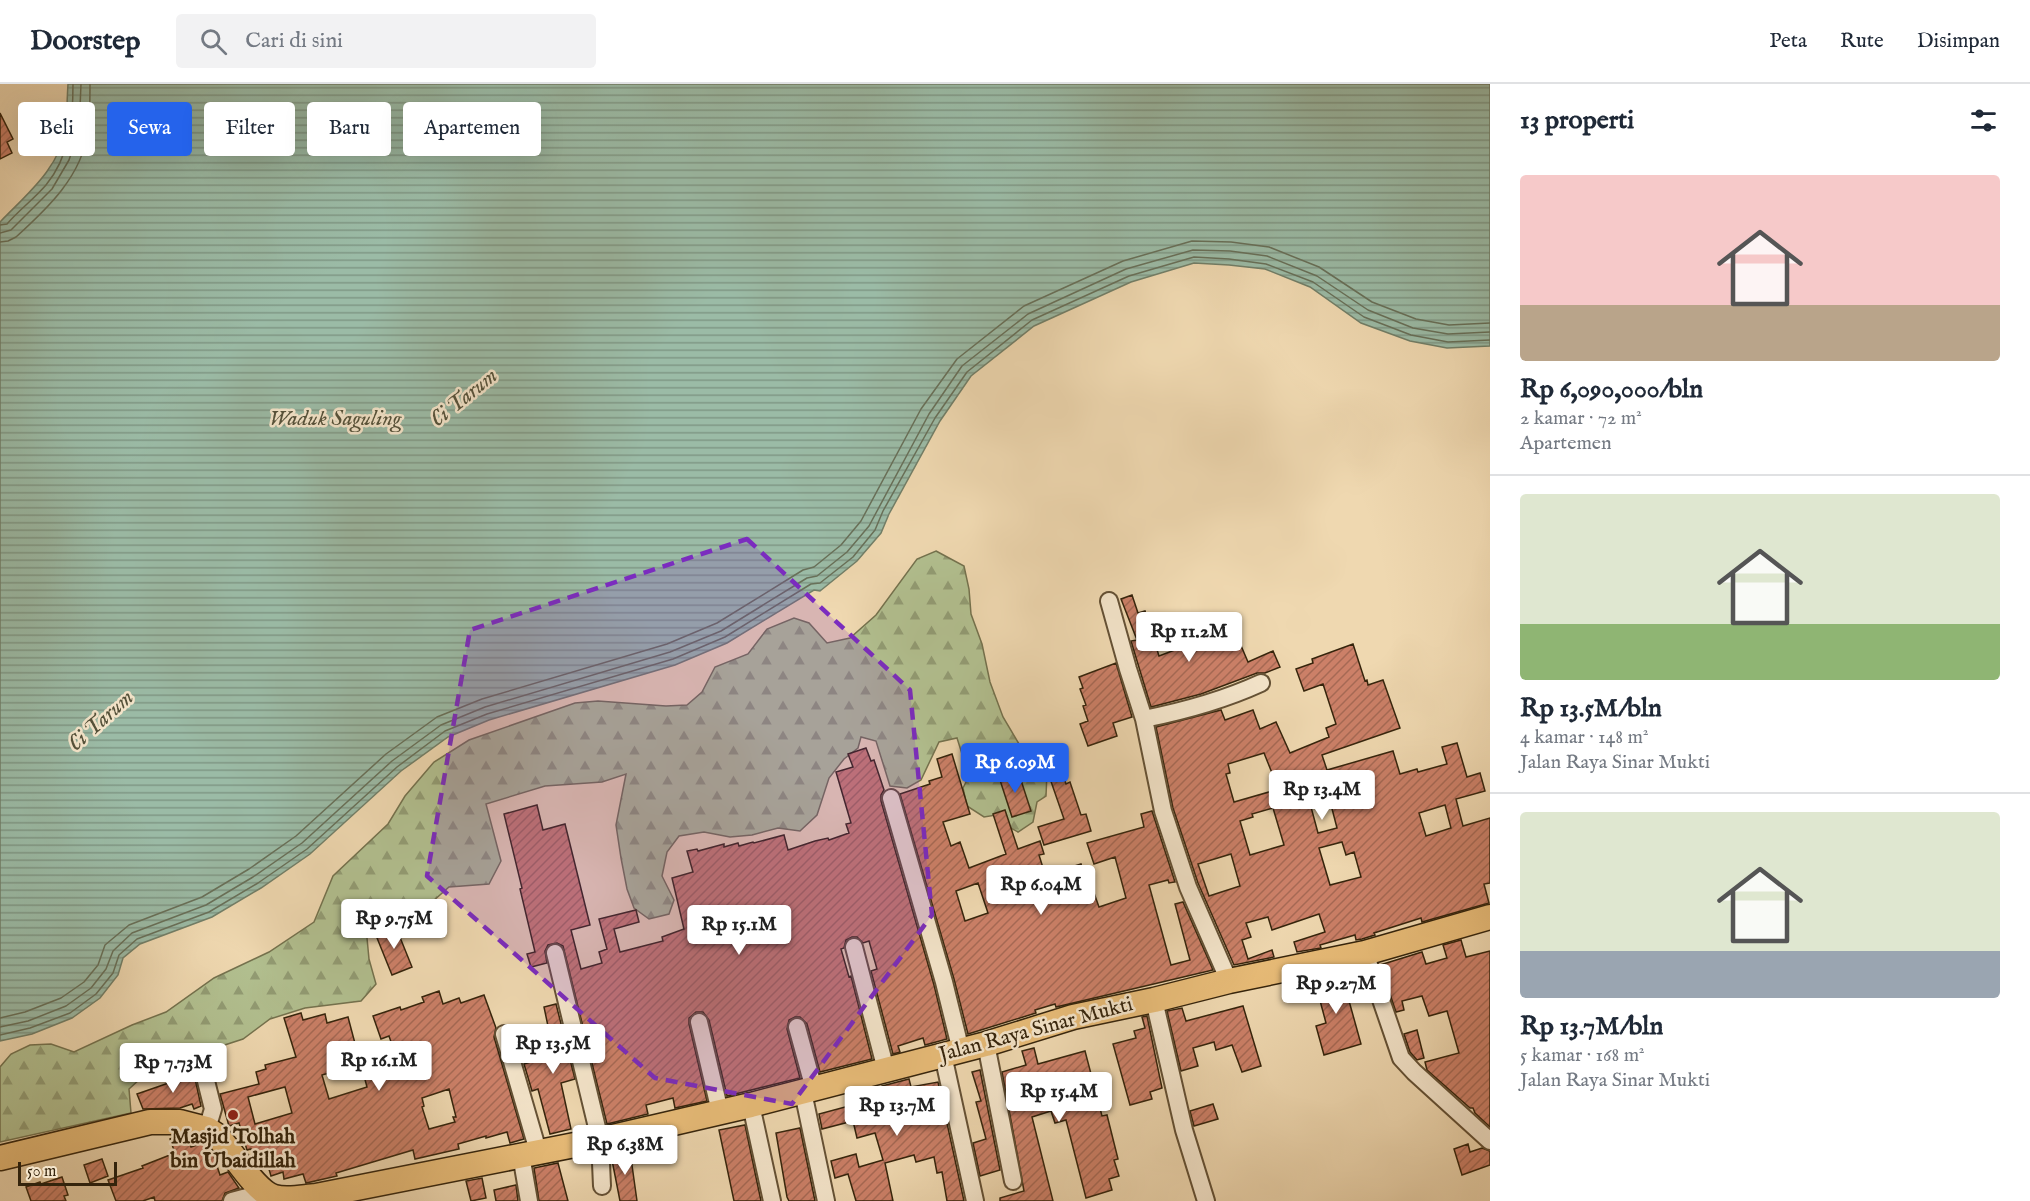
<!DOCTYPE html>
<html lang="id">
<head>
<meta charset="utf-8">
<style>
	:root { --surface:#fff; --page:#f2f2f3; --text:#1f2937; --muted:#747a83; --line:#e0e1e3; --accent:#2563eb }
	body { margin:0; font-family:"IM FELL English",serif; background:var(--page); color:var(--text); height:100vh; display:flex; flex-direction:column; font-size:22px; white-space:nowrap }
	* { box-sizing:border-box; margin:0 }
	p { font-size:20px; color:var(--muted) }
	.icon { flex:none; width:33px; height:33px; fill:none; stroke:currentColor; stroke-width:2; stroke-linecap:round; stroke-linejoin:round }
	.map { position:relative; flex:1; overflow:hidden }
	.sheet { display:flex; flex-direction:column; background:var(--surface); width:540px }
	.sheet>* { flex:none }
	.top-card { position:absolute; left:18px; top:18px; width:570px; height:54px; display:flex; gap:12px }
	.scale { position:absolute; left:18px; bottom:15px; width:99px; box-sizing:border-box; padding-left:6px; border:3px solid #35240c; border-top:0; font-size:16px; line-height:21px; white-space:nowrap; color:#35240c; -webkit-text-stroke:4px #f5e6cc; paint-order:stroke }
	.price { position:absolute; translate:-50% -51px; padding:0 14px; border-radius:6px; background:#fff; color:#222; font-size:20px; line-height:39px; filter:drop-shadow(0 2px 3px #0008) }
	.price::after { content:''; position:absolute; left:50%; top:36px; width:18px; height:14px; margin-left:-9px; background:inherit; clip-path:polygon(0 0,100% 0,50% 100%) }
	.price.active { background:var(--accent); color:#fff }
	ul { padding:0; list-style:none }
	li { display:grid; align-content:center; gap:12px; height:318px; padding:0 30px }
	li+li { border-top:2px solid var(--line) }
	li span { display:grid; place-items:center; height:186px; border-radius:6px; color:#555 }
	li>.icon { margin-inline-start:auto }
	span .icon { width:108px; height:108px; fill:#fffc; stroke-width:1 }
	li b { font-size:26px }
	h2 { display:flex; justify-content:space-between; align-items:center; height:72px; padding:0 30px; font-size:26px }
	.pill { padding:0 21px; border-radius:6px; background:var(--surface); box-shadow:0 6px 24px #0002; font-size:21px; line-height:54px }
	.pill.active { background:var(--accent); color:#fff }
	header { display:flex; align-items:center; gap:36px; box-sizing:border-box; height:84px; padding:0 30px; background:var(--surface); border-bottom:2px solid var(--line) }
	header strong { font-size:28px }
	nav { display:flex; gap:33px; margin-inline-start:auto; font-size:21px }
	.search { width:420px; height:54px; background:var(--page); display:flex; align-items:center; gap:15px; box-sizing:border-box; padding:0 21px; border-radius:6px; color:var(--muted); font-size:22px }
	main { display:flex; flex:1; min-height:0 }
	.map>svg:first-child { display:block }
	.forest { fill:url(#forest-firs); stroke:#74724e; stroke-width:1.5 }
	.water { fill:url(#water-rules); stroke:#727f68; stroke-width:1.5 }
	.lines { fill:none; stroke-linecap:round; stroke-linejoin:round }
	.shore { stroke:#687059; stroke-width:1.5 }
	.building { fill:url(#building-hatch); stroke:#35240c; stroke-width:1.5; fill-rule:evenodd }
	.minor-casing { stroke:#645135; stroke-width:20 }
	.highway-casing { stroke:#35240c; stroke-width:27 }
	.minor { stroke:#f5e6cc; stroke-width:16 }
	.highway { stroke:#e8bc78; stroke-width:24 }
	.marked { fill:#7b2cbf; fill-opacity:0.2; stroke:#7b2cbf; stroke-width:4.5; stroke-dasharray:12 8; stroke-linejoin:round }
	.poi-dot { fill:#8f2418; stroke:#f5e6cc; stroke-width:2 }
	.labels { text-anchor:middle; dominant-baseline:central; stroke-width:5; stroke-linejoin:round; paint-order:stroke }
	.street-label { font-size:21px; fill:#35240c; stroke:#f5e6cc }
	.poi-label { font-size:21px; font-weight:bold; fill:#35240c; stroke:#f5e6cc }
	.water-label { font-size:22px; font-style:italic; fill:#54513a; stroke:#f5e6cc }
</style>
</head>
<body>
<header>
<strong>Doorstep</strong>
<div class="search"><svg class="icon" aria-label="search" viewBox="0 0 24 24"><circle cx="10" cy="10" r="6"/><path d="M15 15l6 6"/></svg>Cari di sini</div>
<nav><a>Peta</a><a>Rute</a><a>Disimpan</a></nav>
</header>
<main>
<div class="map">
<svg width="1490" height="1117" viewBox="0 0 1490 1117">
	<defs>
		<pattern id="forest-firs" width="22" height="20" patternUnits="userSpaceOnUse" patternTransform="scale(1.5)"><rect width="22" height="20" fill="#b2c090"/><path d="M5 1l3.5 6h-7zM16 11l3.5 6h-7z" fill="#929c74"/></pattern>
		<pattern id="water-rules" width="6" height="5" patternUnits="userSpaceOnUse" patternTransform="scale(1.5)"><rect width="6" height="5" fill="#9bbba6"/><path d="M0 2.5h6" fill="none" stroke="#7f9886"/></pattern>
		<pattern id="building-hatch" width="6" height="6" patternUnits="userSpaceOnUse" patternTransform="scale(1.5)"><rect width="6" height="6" fill="#cc8068"/><path d="M-1 1l2-2M0 6l6-6M5 7l2-2" fill="none" stroke="#a66954"/></pattern>
	</defs>
	<rect width="100%" height="100%" fill="#efd8b0"/>
	<filter id="stains"><feTurbulence type="fractalNoise" baseFrequency=".00333" numOctaves="4"/><feColorMatrix values="0 0 0 0 .2 0 0 0 0 .09 0 0 0 0 .02 0 0 0 .5 -.17"/></filter>
	<radialGradient id="worn" r=".72"><stop offset=".6" stop-color="#630" stop-opacity="0"/><stop offset="1" stop-color="#630" stop-opacity=".3"/></radialGradient>
	<path class="forest" d="M 936,467 L 964,482 L 969,505 L 971,530 L 982,560 L 990,598 L 1003,633 L 1019,660 L 1040,676 L 1047,688 L 1046,712 L 1037,718 L 1033,738 L 1018,748 L 1007,742 L 1002,730 L 984,733 L 967,722 L 963,704 L 969,692 L 957,654 L 939,658 L 921,696 L 907,704 L 890,702 L 876,657 L 861,653 L 858,664 L 844,675 L 829,694 L 817,731 L 800,747 L 778,744 L 752,751 L 730,753 L 704,748 L 679,752 L 667,768 L 662,792 L 674,816 L 669,830 L 649,835 L 634,824 L 627,805 L 621,774 L 616,741 L 626,690 L 602,698 L 545,702 L 486,720 L 501,777 L 489,800 L 449,803 L 432,818 L 409,816 L 384,824 L 367,854 L 369,875 L 376,900 L 361,917 L 305,924 L 270,935 L 243,955 L 151,985 L 129,1005 L 131,1029 L 0,1058 L 0,983 L 11,970 L 30,961 L 51,960 L 74,968 L 132,941 L 166,928 L 214,894 L 269,868 L 314,838 L 333,792 L 388,740 L 405,712 L 434,678 L 469,656 L 575,619 L 598,617 L 666,622 L 687,621 L 702,608 L 715,583 L 748,570 L 767,545 L 794,534 L 809,539 L 827,559 L 850,554 L 876,531 L 917,475 Z"/>
	<path class="water" d="M 68,0 L 1490,0 L 1490,262 L 1447,264 L 1410,257 L 1361,239 L 1310,203 L 1265,185 L 1229,181 L 1194,179 L 1131,198 L 1034,242 L 971,292 L 940,337 L 889,430 L 881,449 L 857,477 L 820,507 L 814,506 L 727,559 L 675,581 L 489,636 L 448,653 L 401,687 L 310,770 L 261,804 L 212,833 L 140,860 L 123,874 L 118,891 L 100,914 L 72,934 L 32,950 L 0,957 L 0,138 C 27,110 60,84 66,43 C 67,29 67,14 68,0 Z"/>
	<g class="lines">
		<path class="shore" d="M 0,141 L 7,140 C 19,126 34,115 46,101 C 70,72 73,35 73,0
			M 0,149 L 11,146 L 52,105 L 69,76 L 79,47 L 81,0
			M 0,158 L 8,157 L 16,153 C 48,124 82,92 88,47 C 90,32 90,15 90,0
			M 0,934 L 25,928 L 61,914 L 84,898 L 98,881 L 105,861 L 129,841 L 202,813 L 249,785 L 296,752 L 386,670 L 437,633 L 482,615 L 667,560 L 717,539 L 803,486 L 814,483 L 841,461 L 861,437 L 921,325 L 957,275 L 1024,222 L 1123,177 L 1192,157 L 1231,158 L 1269,163 L 1319,183 L 1372,218 L 1416,235 L 1449,241 L 1490,239
			M 0,943 L 28,937 L 66,922 L 91,904 L 106,885 L 113,867 L 132,849 L 206,821 L 253,793 L 302,759 L 392,677 L 441,641 L 485,623 L 670,568 L 721,547 L 807,494 L 817,492 L 847,468 L 869,442 L 929,330 L 962,282 L 1028,230 L 1126,185 L 1193,166 L 1230,167 L 1267,172 L 1317,192 L 1368,226 L 1413,244 L 1448,250 L 1490,248
			M 0,951 L 30,944 L 70,929 L 96,910 L 113,889 L 119,871 L 137,855 L 209,828 L 258,799 L 307,765 L 397,683 L 445,647 L 487,630 L 673,575 L 725,553 L 811,500 L 820,499 L 853,473 L 875,446 L 883,427 L 935,334 L 967,288 L 1032,236 L 1129,192 L 1194,173 L 1229,175 L 1266,180 L 1313,198 L 1364,233 L 1411,251 L 1448,258 L 1490,256"/>
	</g>
	<path class="building" d="M 0,29 L 13,55 L 7,58 L 12,69 L 0,75 Z
		M 1132,511 L 1138,529 L 1145,527 L 1159,572 L 1193,559 L 1193,561 L 1209,556 L 1211,560 L 1236,550 L 1248,578 L 1273,567 L 1280,583 L 1265,589 L 1257,589 L 1201,610 L 1151,623 L 1131,557 L 1137,556 L 1121,515 Z
		M 1353,560 L 1365,597 L 1367,596 L 1368,601 L 1383,596 L 1400,644 L 1322,671 L 1327,686 L 1393,667 L 1400,690 L 1417,685 L 1418,688 L 1447,680 L 1442,663 L 1457,659 L 1467,693 L 1480,689 L 1485,707 L 1456,715 L 1463,742 L 1490,734 L 1490,799 L 1484,800 L 1489,819 L 1422,838 L 1421,834 L 1374,849 L 1375,851 L 1362,855 L 1356,856 L 1355,851 L 1320,861 L 1321,864 L 1297,868 L 1294,858 L 1325,848 L 1319,830 L 1272,846 L 1268,833 L 1246,839 L 1251,853 L 1242,856 L 1248,875 L 1272,866 L 1274,873 L 1234,881 L 1198,799 L 1173,724 L 1156,643 L 1221,626 L 1225,636 L 1253,626 L 1260,645 L 1276,638 L 1290,669 L 1329,653 L 1326,644 L 1336,640 L 1323,600 L 1304,607 L 1296,585 L 1313,579 L 1312,575 ZM 1264,669 L 1278,704 L 1275,705 L 1276,706 L 1234,718 L 1226,690 L 1230,689 L 1228,680 ZM 1330,717 L 1337,744 L 1318,749 L 1311,723 ZM 1445,721 L 1451,744 L 1426,752 L 1419,729 ZM 1273,724 L 1284,761 L 1250,771 L 1240,737 L 1253,733 L 1252,730 ZM 1342,758 L 1346,771 L 1354,768 L 1361,793 L 1330,801 L 1319,764 ZM 1231,770 L 1240,802 L 1209,812 L 1198,780 Z
		M 1116,579 L 1132,633 L 1113,639 L 1117,652 L 1088,662 L 1080,640 L 1088,637 L 1083,622 L 1086,621 L 1080,605 L 1083,604 L 1079,593 Z
		M 866,664 L 871,677 L 874,676 L 884,706 L 881,711 L 881,717 L 934,901 L 947,955 L 925,961 L 923,954 L 898,962 L 900,968 L 893,970 L 871,887 L 877,885 L 869,857 L 863,859 L 857,853 L 852,853 L 846,856 L 844,864 L 841,865 L 849,893 L 851,892 L 872,975 L 820,988 L 807,940 L 800,933 L 795,933 L 789,936 L 787,945 L 800,994 L 727,1012 L 709,936 L 703,928 L 696,928 L 689,934 L 689,940 L 707,1017 L 675,1024 L 673,1014 L 646,1021 L 648,1030 L 607,1040 L 563,862 L 557,859 L 548,861 L 545,867 L 547,879 L 531,883 L 527,870 L 535,868 L 520,805 L 522,804 L 504,730 L 537,721 L 543,746 L 565,740 L 590,841 L 571,846 L 581,885 L 602,879 L 599,868 L 607,865 L 599,835 L 636,826 L 639,838 L 614,845 L 620,868 L 663,857 L 662,853 L 684,845 L 672,794 L 693,788 L 687,767 L 697,765 L 698,767 L 724,760 L 724,763 L 738,759 L 739,762 L 753,758 L 754,759 L 784,751 L 788,766 L 815,757 L 828,754 L 829,756 L 849,749 L 846,740 L 851,739 L 836,688 L 853,683 L 848,670 Z
		M 952,670 L 970,730 L 943,738 L 951,762 L 960,758 L 969,784 L 1006,770 L 993,730 L 1005,726 L 1018,765 L 1040,757 L 1044,770 L 1039,771 L 1053,816 L 1076,808 L 1068,784 L 1081,780 L 1091,810 L 1094,809 L 1099,823 L 1126,814 L 1115,773 L 1094,780 L 1087,759 L 1144,743 L 1141,730 L 1152,727 L 1175,798 L 1169,799 L 1168,796 L 1149,801 L 1171,881 L 1190,876 L 1175,820 L 1183,818 L 1213,886 L 1056,923 L 1055,920 L 1035,926 L 1036,929 L 968,950 L 954,895 L 900,710 L 930,700 L 929,697 L 942,693 L 937,675 ZM 978,799 L 988,829 L 965,837 L 956,807 Z
		M 1059,679 L 1066,700 L 1070,698 L 1081,731 L 1086,730 L 1091,747 L 1044,761 L 1038,743 L 1064,735 L 1046,683 Z
		M 1018,687 L 1031,727 L 1012,733 L 999,693 Z
		M 395,841 L 412,883 L 392,891 L 375,849 Z
		M 1461,856 L 1466,873 L 1490,867 L 1490,1043 L 1475,1029 L 1473,1024 L 1470,1024 L 1427,986 L 1425,978 L 1459,969 L 1447,927 L 1429,932 L 1422,912 L 1402,917 L 1404,926 L 1396,928 L 1380,881 L 1422,868 L 1426,880 L 1447,874 L 1443,861 Z
		M 1341,888 L 1361,960 L 1324,971 L 1316,942 L 1326,939 L 1314,894 Z
		M 439,907 L 443,920 L 459,914 L 461,919 L 484,911 L 496,944 L 494,953 L 524,1055 L 510,1059 L 507,1048 L 486,1054 L 486,1052 L 458,1060 L 459,1065 L 415,1075 L 413,1066 L 336,1089 L 337,1092 L 306,1099 L 303,1090 L 284,1095 L 283,1088 L 271,1092 L 266,1075 L 256,1078 L 251,1065 L 247,1066 L 239,1039 L 229,1042 L 220,1010 L 259,1000 L 256,988 L 266,985 L 265,981 L 296,973 L 284,934 L 301,929 L 303,936 L 325,930 L 327,939 L 348,933 L 357,967 L 339,972 L 343,985 L 322,991 L 329,1015 L 367,1003 L 363,988 L 398,978 L 389,952 L 381,955 L 373,932 L 400,923 L 401,926 L 424,918 L 422,913 ZM 285,1003 L 292,1029 L 255,1040 L 248,1013 ZM 449,1005 L 456,1033 L 453,1033 L 455,1038 L 429,1045 L 422,1023 L 424,1022 L 422,1014 Z
		M 556,920 L 575,995 L 561,999 L 571,1045 L 550,1050 L 538,1005 L 532,1007 L 524,980 L 554,971 L 544,923 Z
		M 1243,922 L 1261,982 L 1242,988 L 1232,961 L 1216,966 L 1214,958 L 1193,964 L 1198,982 L 1181,987 L 1167,927 L 1182,924 L 1186,937 Z
		M 1147,932 L 1162,1004 L 1150,1008 L 1152,1015 L 1130,1021 L 1113,960 L 1136,954 L 1134,947 L 1145,944 L 1142,933 Z
		M 1417,946 L 1424,974 L 1417,976 L 1410,968 L 1404,950 Z
		M 1034,964 L 1038,980 L 1085,967 L 1102,1032 L 1107,1031 L 1118,1075 L 1114,1076 L 1119,1092 L 1109,1095 L 1112,1106 L 1086,1114 L 1066,1036 L 1055,1039 L 1051,1027 L 1032,1033 L 1053,1117 L 1000,1117 L 1000,1114 L 1024,1107 L 1002,988 L 1026,981 L 1022,967 Z
		M 193,985 L 201,1022 L 194,1025 L 192,1020 L 180,1024 L 143,1025 L 137,1010 L 183,994 L 182,989 Z
		M 980,986 L 1000,1086 L 980,1092 L 973,1059 L 986,1055 L 976,1018 L 981,1017 L 972,988 Z
		M 909,995 L 911,1003 L 938,998 L 964,1117 L 947,1117 L 942,1088 L 937,1089 L 934,1073 L 916,1078 L 914,1071 L 885,1079 L 893,1117 L 856,1117 L 848,1090 L 835,1094 L 831,1077 L 856,1070 L 859,1083 L 883,1076 L 875,1049 L 857,1054 L 853,1037 L 822,1045 L 819,1030 L 849,1022 L 846,1011 L 862,1007 L 863,1011 L 883,1005 L 882,1002 Z
		M 1213,1020 L 1218,1035 L 1194,1042 L 1190,1027 Z
		M 745,1041 L 761,1117 L 734,1117 L 719,1046 Z
		M 800,1044 L 815,1117 L 789,1117 L 787,1113 L 776,1049 Z
		M 178,1052 L 188,1055 L 191,1063 L 203,1059 L 205,1061 L 209,1071 L 213,1070 L 220,1091 L 228,1088 L 239,1104 L 225,1109 L 222,1117 L 155,1117 L 154,1113 L 143,1117 L 116,1117 L 108,1096 L 143,1084 L 142,1082 L 175,1069 L 170,1055 Z
		M 1468,1060 L 1470,1068 L 1482,1064 L 1490,1067 L 1490,1081 L 1462,1091 L 1454,1065 Z
		M 630,1067 L 637,1117 L 620,1117 L 611,1071 Z
		M 102,1075 L 108,1092 L 90,1099 L 84,1081 Z
		M 558,1079 L 568,1117 L 539,1117 L 534,1084 Z
		M 62,1093 L 68,1111 L 64,1112 L 66,1117 L 31,1117 L 26,1103 L 40,1098 L 41,1100 Z
		M 482,1094 L 486,1114 L 471,1117 L 466,1097 Z
		M 516,1101 L 518,1117 L 496,1117 L 494,1106 Z"/>
	<g class="lines">
		<g class="minor-casing">
			<path id="minor" d="M 1109,517 L 1128,585 L 1144,635 C 1184,627 1224,616 1261,599
				M 1144,635 L 1163,727 L 1188,803 L 1229,897
				M 891,714 L 944,898 L 961,967
				M 854,863 L 886,986
				M 555,869 L 600,1056 L 602,1102
				M 1365,869 L 1401,974 L 1414,988 L 1490,1057
				M 1154,916 L 1184,1046 L 1206,1117
				M 699,938 L 720,1028
				M 797,943 L 814,1005
				M 504,950 L 538,1067
				M 986,960 L 1013,1097
				M 943,971 L 975,1117
				M 203,985 L 213,1025 L 207,1045
				M 803,1008 L 826,1117
				M 751,1021 L 772,1117
				M 521,1071 L 529,1117
				M 232,1117 L 265,1108"/>
		</g>
		<g class="highway-casing">
			<path id="highway" d="M 0,1074 L 150,1038 L 180,1038 L 207,1045 L 216,1051 C 232,1066 254,1107 274,1113 C 287,1117 303,1113 316,1112 L 600,1056 L 751,1021 L 986,960 L 1073,933 L 1154,916 L 1229,897 L 1365,869 L 1490,833"/>
		</g>
		<use href="#minor" class="minor"/>
		<use href="#highway" class="highway"/>
	</g>
	<path class="marked" d="M 747,455 L 910,606 L 932,831 L 792,1020 L 655,994 L 427,792 L 470,546 Z"/>
	<circle class="poi-dot" cx="233" cy="1031" r="6"/>
	<g class="labels">
		<g class="street-label">
			<text transform="translate(1036 946) rotate(-15)">Jalan Raya Sinar Mukti</text>
		</g>
		<g class="poi-label">
			<text x="233" y="1053">Masjid Tolhah<tspan x="233" dy="24">bin Ubaidillah</tspan></text>
		</g>
		<g class="water-label">
			<text transform="translate(464 314) rotate(-39)">Ci Tarum</text>
			<text x="335" y="335">Waduk Saguling</text>
			<text transform="translate(101 637) rotate(-42)">Ci Tarum</text>
		</g>
	</g>
	<rect width="100%" height="100%" filter="url(#stains)"/>
	<rect width="100%" height="100%" fill="url(#worn)"/>
</svg>
<div class="scale">50 m</div>
<b class="price" style="left:1189px;top:579px">Rp 11.2M</b>
<b class="price active" style="left:1015px;top:710px">Rp 6.09M</b>
<b class="price" style="left:1322px;top:737px">Rp 13.4M</b>
<b class="price" style="left:1041px;top:832px">Rp 6.04M</b>
<b class="price" style="left:394px;top:866px">Rp 9.75M</b>
<b class="price" style="left:739px;top:872px">Rp 15.1M</b>
<b class="price" style="left:1336px;top:931px">Rp 9.27M</b>
<b class="price" style="left:553px;top:991px">Rp 13.5M</b>
<b class="price" style="left:379px;top:1008px">Rp 16.1M</b>
<b class="price" style="left:173px;top:1010px">Rp 7.73M</b>
<b class="price" style="left:1059px;top:1039px">Rp 15.4M</b>
<b class="price" style="left:897px;top:1053px">Rp 13.7M</b>
<b class="price" style="left:625px;top:1092px">Rp 6.38M</b>
<div class="top-card">
<a class="pill">Beli</a>
<a class="pill active">Sewa</a>
<a class="pill">Filter</a>
<a class="pill">Baru</a>
<a class="pill">Apartemen</a>
</div>
</div>
<section class="sheet">
<h2>13 properti<svg class="icon" aria-label="filters" viewBox="0 0 24 24"><path d="M4 7h16M4 17h16"/><circle cx="9" cy="7" r="2"/><circle cx="15" cy="17" r="2"/></svg></h2>
<ul>
<li><span style="background:linear-gradient(#f6c9c9 70%,#b9a48a 0)"><svg class="icon" aria-label="home" viewBox="0 0 24 24"><path d="M3 11l9-7 9 7M6 9v11h12V9"/></svg></span><div><b>Rp 6,090,000/bln</b><p>2 kamar · 72 m²</p><p>Apartemen</p></div></li>
<li><span style="background:linear-gradient(#dfe7d0 70%,#8fb573 0)"><svg class="icon" aria-label="home" viewBox="0 0 24 24"><path d="M3 11l9-7 9 7M6 9v11h12V9"/></svg></span><div><b>Rp 13.5M/bln</b><p>4 kamar · 148 m²</p><p>Jalan Raya Sinar Mukti</p></div></li>
<li><span style="background:linear-gradient(#dfe7d0 75%,#9aa5b1 0)"><svg class="icon" aria-label="home" viewBox="0 0 24 24"><path d="M3 11l9-7 9 7M6 9v11h12V9"/></svg></span><div><b>Rp 13.7M/bln</b><p>5 kamar · 168 m²</p><p>Jalan Raya Sinar Mukti</p></div></li>
</ul>
</section>
</main>
</body>
</html>
